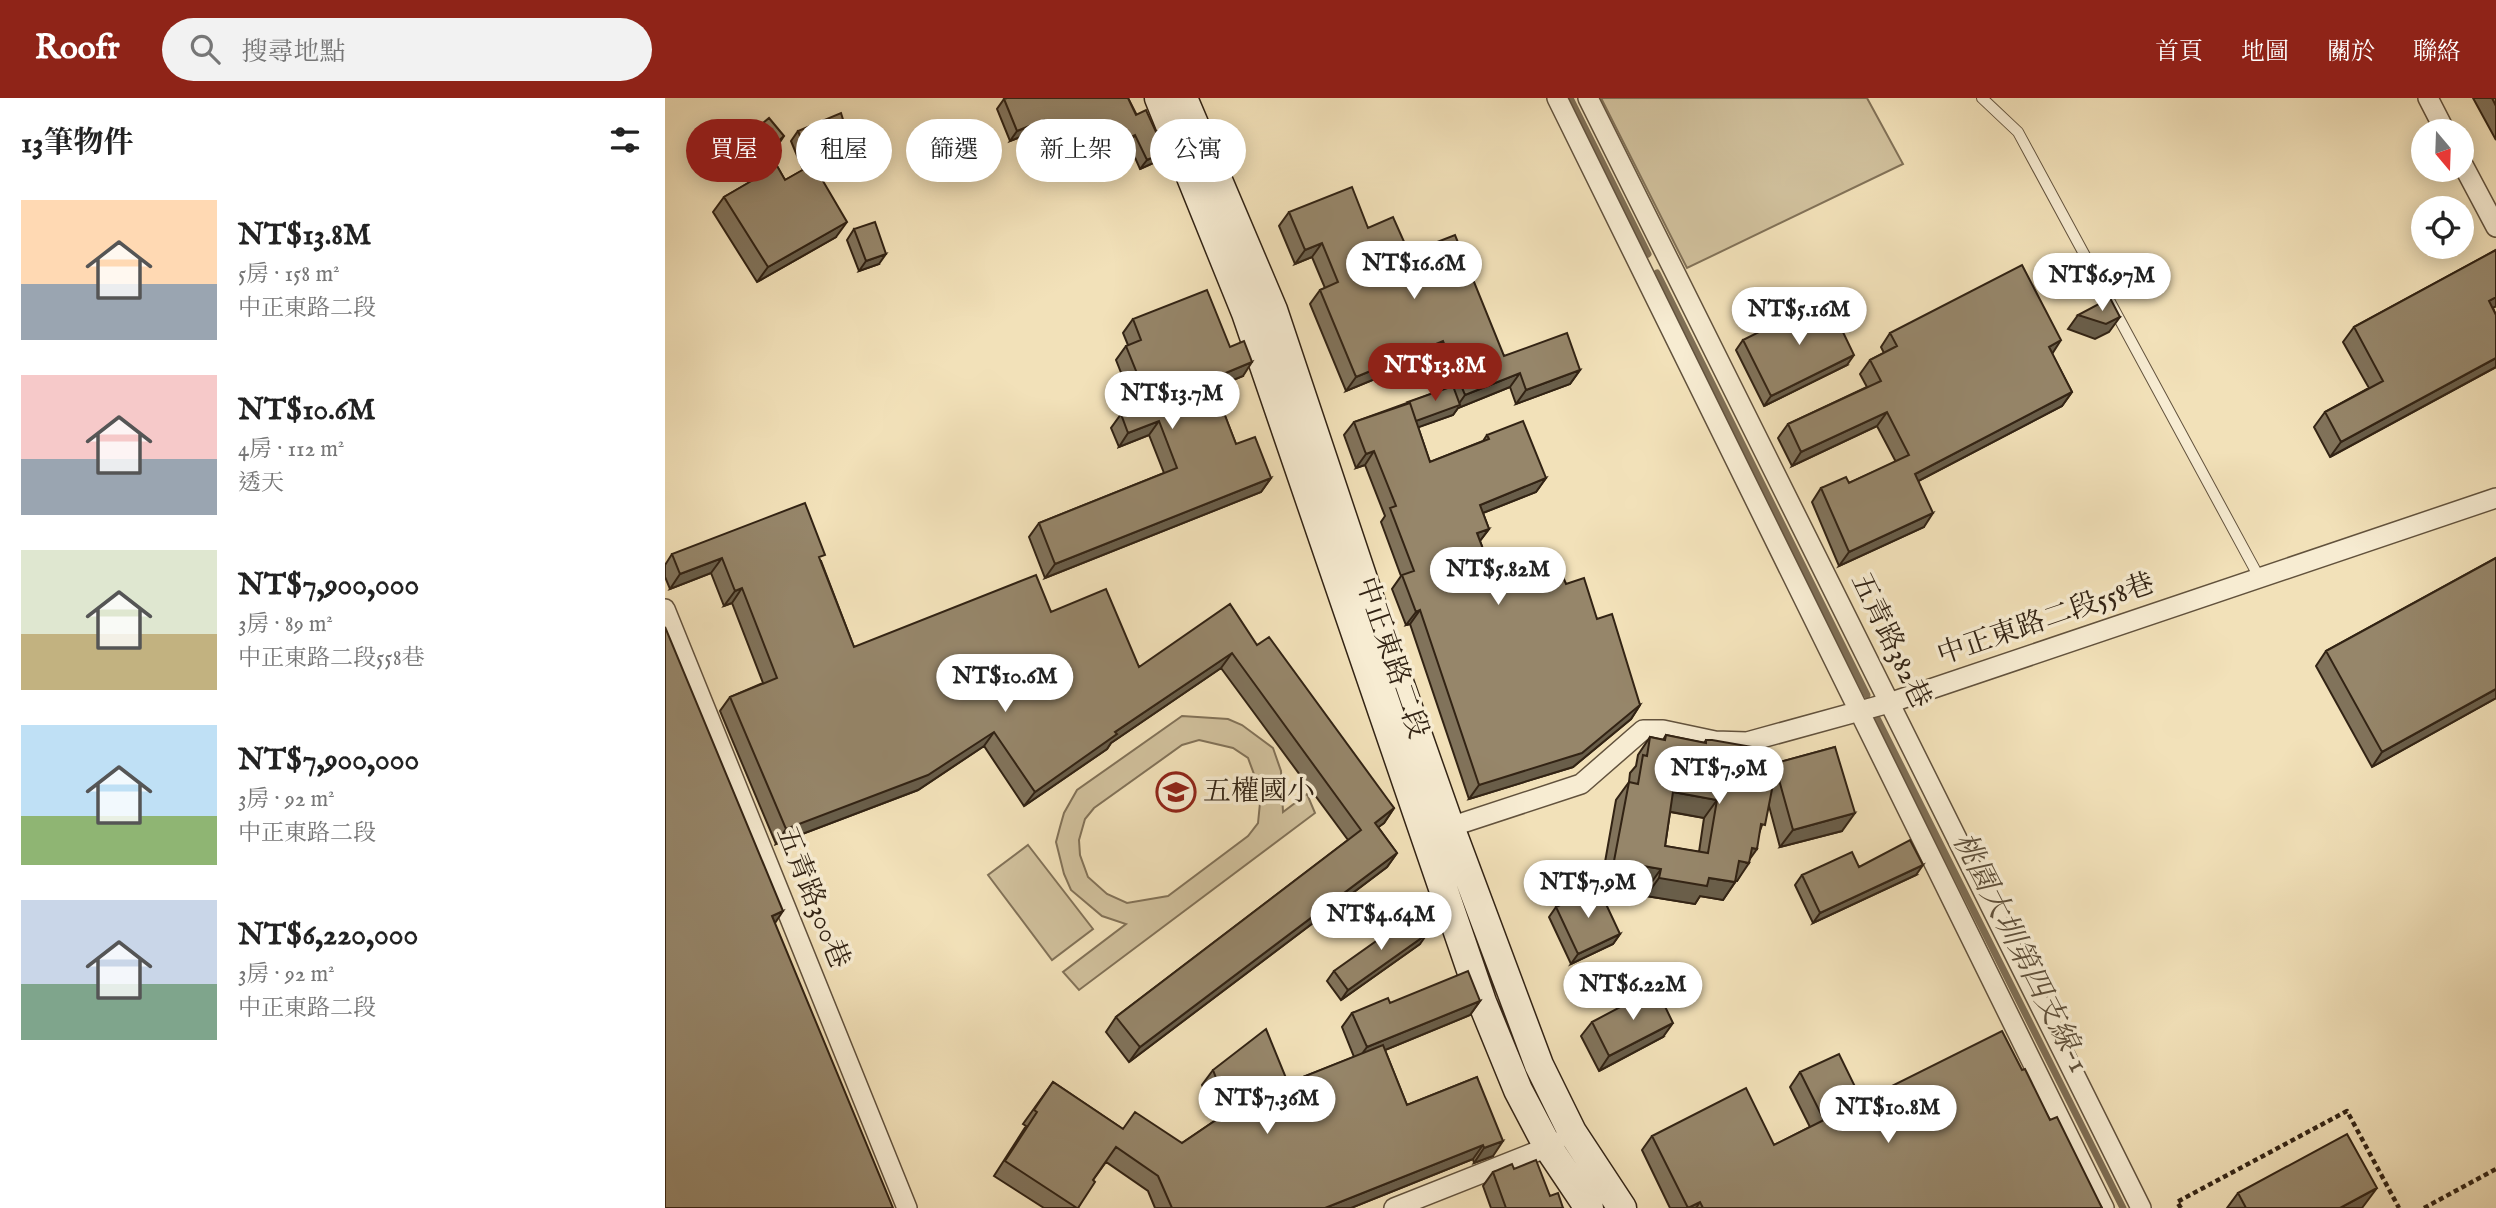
<!DOCTYPE html>
<html lang="zh-TW">
<head>
<meta charset="utf-8">
<style>
	:root { --surface:#fff; --page:#f2f2f2; --text:#222; --muted:#767676; --accent:#8f2418 }
	body { margin:0; font-family:"IM FELL English","Noto Serif TC",serif; background:var(--page); color:var(--text); height:100vh; display:flex; flex-direction:column; font-size:26px; white-space:nowrap }
	* { box-sizing:border-box; margin:0 }
	p { font-size:23px; color:var(--muted) }
	.icon { flex:none; width:38px; height:38px; fill:none; stroke:currentColor; stroke-width:2; stroke-linecap:round; stroke-linejoin:round }
	.map { position:relative; flex:1; overflow:hidden }
	.sheet { display:flex; flex-direction:column; background:var(--surface); width:665px }
	.sheet>* { flex:none }
	.guide { position:absolute; left:21px; top:21px; width:665px; height:63px; display:flex; gap:14px }
	.needle { width:46px; rotate:161deg }
	.tools { position:absolute; left:1746px; top:21px; display:grid; gap:14px }
	.tools a { display:grid; place-items:center; width:63px; height:63px; border-radius:50%; background:var(--surface); box-shadow:0 4px 18px #0003; font-size:35px }
	.price { position:absolute; translate:-50% -60px; padding:0 16px; border-radius:24px; background:#fff; color:#222; font-size:23px; line-height:46px; filter:drop-shadow(0 2px 4px #0008) }
	.price::after { content:''; position:absolute; left:50%; top:42px; width:21px; height:16px; margin-left:-10px; background:inherit; clip-path:polygon(0 0,100% 0,50% 100%) }
	.price.active { background:var(--accent); color:#fff }
	ul { padding:0; list-style:none }
	li { display:flex; align-items:center; gap:21px; height:175px; padding:0 21px }
	li span { display:grid; place-items:center; flex:none; width:196px; height:140px; border-radius:0px; color:#555 }
	li>.icon { margin-inline-start:auto }
	span .icon { width:84px; height:84px; fill:#fffc; stroke-width:1 }
	li b { font-size:30px }
	h2 { display:flex; justify-content:space-between; align-items:center; height:84px; padding:0 21px; font-size:30px }
	.tag { padding:0 24px; border-radius:32px; background:var(--surface); box-shadow:0 4px 18px #0003; font-size:24px; line-height:63px }
	.tag.active { background:var(--accent); color:#fff }
	header { display:flex; align-items:center; gap:42px; box-sizing:border-box; height:98px; padding:0 35px; background:var(--accent); color:#fff }
	header strong { font-size:33px }
	nav { display:flex; gap:38px; margin-inline-start:auto; font-size:24px }
	.search { width:490px; height:63px; background:var(--page); display:flex; align-items:center; gap:18px; box-sizing:border-box; padding:0 24px; border-radius:38px; color:var(--muted); font-size:26px }
	main { display:flex; flex:1; min-height:0 }
	.map>svg:first-child { display:block }
	.green { fill:#d1c19d; stroke:#827258; stroke-width:2; fill-rule:evenodd }
	.lines { fill:none; stroke-linecap:round; stroke-linejoin:round }
	.stream { stroke:#7e6e55; stroke-width:7 }
	.lane-casing { stroke:#62523d; stroke-width:12 }
	.street-casing { stroke:#62523d; stroke-width:22 }
	.secondary-casing { stroke:#322314; stroke-width:31 }
	.path { stroke:#322314; stroke-width:4.5; stroke-dasharray:5 3.5; stroke-linecap:butt }
	.lane { stroke:#f7ecd2; stroke-width:10 }
	.street { stroke:#f7ecd2; stroke-width:19 }
	.secondary { stroke:#f7ecd2; stroke-width:28 }
	.wall { fill:#81735b; stroke:#322314; stroke-width:2; fill-rule:evenodd }
	.shaded-wall { fill:#695e4a; stroke:#322314; stroke-width:2 }
	.building { fill:#96866a; stroke:#322314; stroke-width:2; fill-rule:evenodd }
	.labels { text-anchor:middle; dominant-baseline:central; stroke-width:7; stroke-linejoin:round; paint-order:stroke }
	.street-label { font-size:28px; fill:#322314; stroke:#f7ecd2 }
	.poi-label { font-size:28px; fill:#322314; stroke:#f7ecd2; text-anchor:start }
	.water-label { font-size:30px; font-style:italic; fill:#5e4f3a; stroke:#f7ecd2 }
</style>
</head>
<body>
<header>
<strong>Roofr</strong>
<div class="search"><svg class="icon" aria-label="search" viewBox="0 0 24 24"><circle cx="10" cy="10" r="6"/><path d="M15 15l6 6"/></svg>搜尋地點</div>
<nav><a>首頁</a><a>地圖</a><a>關於</a><a>聯絡</a></nav>
</header>
<main>
<section class="sheet">
<h2>13筆物件<svg class="icon" aria-label="filters" viewBox="0 0 24 24"><path d="M4 7h16M4 17h16"/><circle cx="9" cy="7" r="2"/><circle cx="15" cy="17" r="2"/></svg></h2>
<ul>
<li><span style="background:linear-gradient(#ffd9b3 60%,#9aa5b1 0)"><svg class="icon" aria-label="home" viewBox="0 0 24 24"><path d="M3 11l9-7 9 7M6 9v11h12V9"/></svg></span><div><b>NT$13.8M</b><p>5房 · 158 m²</p><p>中正東路二段</p></div></li>
<li><span style="background:linear-gradient(#f6c9c9 60%,#9aa5b1 0)"><svg class="icon" aria-label="home" viewBox="0 0 24 24"><path d="M3 11l9-7 9 7M6 9v11h12V9"/></svg></span><div><b>NT$10.6M</b><p>4房 · 112 m²</p><p>透天</p></div></li>
<li><span style="background:linear-gradient(#dfe7d0 60%,#c2b280 0)"><svg class="icon" aria-label="home" viewBox="0 0 24 24"><path d="M3 11l9-7 9 7M6 9v11h12V9"/></svg></span><div><b>NT$7,900,000</b><p>3房 · 89 m²</p><p>中正東路二段558巷</p></div></li>
<li><span style="background:linear-gradient(#bfe0f5 65%,#8fb573 0)"><svg class="icon" aria-label="home" viewBox="0 0 24 24"><path d="M3 11l9-7 9 7M6 9v11h12V9"/></svg></span><div><b>NT$7,900,000</b><p>3房 · 92 m²</p><p>中正東路二段</p></div></li>
<li><span style="background:linear-gradient(#c9d6e8 60%,#7fa58c 0)"><svg class="icon" aria-label="home" viewBox="0 0 24 24"><path d="M3 11l9-7 9 7M6 9v11h12V9"/></svg></span><div><b>NT$6,220,000</b><p>3房 · 92 m²</p><p>中正東路二段</p></div></li>
</ul>
</section>
<div class="map">
<svg width="1831" height="1110" viewBox="0 0 1831 1110">
	<rect width="100%" height="100%" fill="#f2e1b9"/>
	<filter id="stains"><feTurbulence type="fractalNoise" baseFrequency=".00286" numOctaves="4"/><feColorMatrix values="0 0 0 0 .2 0 0 0 0 .09 0 0 0 0 .02 0 0 0 .5 -.17"/></filter>
	<radialGradient id="worn" r=".72"><stop offset=".6" stop-color="#630" stop-opacity="0"/><stop offset="1" stop-color="#630" stop-opacity=".3"/></radialGradient>
	<path class="green" d="M 936,0 L 1202,0 L 1238,66 L 1022,170 Z
		M 517,618 L 563,621 L 577,627 L 608,650 L 616,673 L 618,714 L 642,696 L 650,715 L 414,892 L 398,874 L 461,826 L 437,818 L 406,792 L 399,776 L 391,744 L 395,729 L 399,715 L 412,692 ZM 534,642 L 568,650 L 583,660 L 596,695 L 593,725 L 583,738 L 503,798 L 462,805 L 442,796 L 423,779 L 415,757 L 414,742 L 420,721 L 429,710 L 517,647 Z
		M 363,747 L 428,831 L 387,862 L 323,777 Z"/>
	<g class="lines">
		<path class="stream" d="M 905,0 L 983,156
			M 992,175 L 1202,597
			M 1212,620 L 1458,1110"/>
		<g class="lane-casing">
			<path id="lane" d="M 1317,0 L 1353,34 L 1594,479"/>
		</g>
		<g class="street-casing">
			<path id="street" d="M 892,0 L 1439,1110
				M 923,0 L 1476,1110
				M 1763,0 L 1780,33
				M 1797,65 L 1831,129
				M 0,511 L 242,1110
				M 776,732 L 916,686 L 978,632 L 998,632 L 1050,643 L 1082,644 L 1224,605 L 1831,400
				M 729,1110 L 883,1049 L 891,1044"/>
		</g>
		<g class="secondary-casing">
			<path id="secondary" d="M 494,0 L 581,215 L 817,904 L 853,992 L 883,1049 L 924,1110
				M 518,0 L 608,212 L 702,493 L 785,729 L 874,967 L 907,1034 L 957,1110"/>
		</g>
		<path class="path" d="M 1516,1110 L 1512,1104 L 1682,1013 L 1734,1110
			M 1759,1110 L 1831,1071"/>
		<use href="#lane" class="lane"/>
		<use href="#street" class="street"/>
		<use href="#secondary" class="secondary"/>
	</g>
	<path class="wall" d="M 463,0 L 495,62 L 475,71 L 464,46 L 394,78 L 373,32 L 345,43 L 332,11 L 339,1 Z
		M 1808,0 L 1831,0 L 1831,42 Z
		M 133,33 L 186,48 L 179,58 L 150,70 L 171,139 L 92,184 L 48,114 L 59,99 L 85,84 L 63,60 L 74,45 L 109,53 L 105,56 L 120,82 L 138,72 L 126,43 Z
		M 624,114 L 703,130 L 744,155 L 839,258 L 915,272 L 905,286 L 851,306 L 845,289 L 793,310 L 788,317 L 753,329 L 765,364 L 818,343 L 822,337 L 881,380 L 871,394 L 818,415 L 824,431 L 815,443 L 835,496 L 901,486 L 932,521 L 975,607 L 966,621 L 908,669 L 804,701 L 745,526 L 741,527 L 727,491 L 736,478 L 716,424 L 720,418 L 700,367 L 691,370 L 679,337 L 689,324 L 742,305 L 782,290 L 768,257 L 681,293 L 645,206 L 655,192 L 660,190 L 647,159 L 630,166 L 614,128 Z
		M 189,131 L 214,166 L 194,173 L 182,142 Z
		M 1831,152 L 1831,208 L 1828,210 L 1831,217 L 1831,269 L 1665,359 L 1649,329 L 1660,314 L 1704,290 L 1678,244 L 1689,229 Z
		M 468,221 L 565,249 L 578,278 L 549,290 L 571,346 L 606,380 L 596,394 L 380,480 L 364,439 L 374,425 L 499,375 L 484,337 L 454,349 L 446,330 L 456,316 L 470,310 L 451,262 L 461,248 L 463,247 L 458,235 Z
		M 1225,235 L 1387,256 L 1407,294 L 1397,308 L 1253,383 L 1259,429 L 1174,468 L 1147,404 L 1156,390 L 1184,385 L 1231,364 L 1212,328 L 1127,368 L 1113,340 L 1123,326 L 1202,289 L 1195,276 L 1205,262 L 1219,255 L 1216,249 Z
		M 1078,242 L 1182,267 L 1099,308 L 1071,252 Z
		M 7,456 L 156,463 L 189,549 L 386,514 L 474,569 L 592,547 L 729,710 L 719,725 L 713,729 L 732,755 L 722,769 L 464,964 L 441,934 L 451,919 L 683,742 L 556,570 L 446,645 L 442,651 L 359,708 L 319,648 L 253,692 L 111,746 L 55,613 L 65,599 L 98,585 L 67,505 L 59,508 L 46,475 L 5,491 L 0,479 L 0,467 Z
		M 1831,460 L 1831,600 L 1707,669 L 1651,568 L 1661,553 Z
		M 1001,637 L 1039,645 L 1041,642 L 1089,671 L 1170,649 L 1177,733 L 1115,749 L 1104,708 L 1085,760 L 1072,783 L 1071,783 L 1058,802 L 1035,798 L 1030,806 L 981,798 L 983,789 L 937,781 L 951,702 L 964,684 L 965,675 L 971,668 L 973,657 L 985,639 L 998,642 ZM 1005,714 L 1039,720 L 1034,754 L 1000,748 Z
		M 1194,769 L 1251,777 L 1148,825 L 1130,787 L 1137,777 Z
		M 891,809 L 955,836 L 948,846 L 906,866 L 884,819 Z
		M 755,846 L 676,902 L 662,883 L 669,873 Z
		M 815,903 L 805,917 L 720,952 L 742,1007 L 812,979 L 828,1058 L 809,1065 L 808,1061 L 686,1110 L 490,1110 L 483,1093 L 441,1064 L 428,1082 L 413,1110 L 379,1110 L 329,1078 L 361,1028 L 358,1026 L 388,984 L 458,1031 L 517,1045 L 551,1022 L 537,987 L 548,972 L 623,985 L 689,959 L 677,929 L 687,915 L 725,905 Z
		M 927,924 L 998,939 L 934,973 L 916,938 Z
		M 1357,972 L 1385,1022 L 1437,1110 L 1005,1110 L 977,1052 L 987,1038 L 1109,1047 L 1145,1029 L 1125,989 L 1135,974 L 1197,1003 Z
		M 849,1071 L 885,1098 L 898,1110 L 826,1110 L 818,1088 L 828,1074 Z
		M 1573,1095 L 1698,1109 L 1562,1110 Z"/>
	<path class="shaded-wall" d="M 379,22 L 373,32 L 345,43 L 352,33 Z
		M 470,37 L 464,46 L 394,78 L 401,69 Z
		M 119,38 L 109,53 L 93,67 L 103,52 Z
		M 186,48 L 179,58 L 139,74 L 146,64 Z
		M 502,53 L 495,62 L 475,71 L 482,62 Z
		M 182,124 L 171,139 L 92,184 L 103,169 Z
		M 657,145 L 647,159 L 630,166 L 640,152 Z
		M 221,156 L 214,166 L 194,173 L 201,163 Z
		M 1831,199 L 1831,208 L 1813,218 L 1824,203 Z
		M 1413,217 L 1455,219 L 1444,234 L 1430,241 L 1403,231 Z
		M 1396,242 L 1387,256 L 1384,249 Z
		M 778,243 L 768,257 L 681,293 L 691,279 Z
		M 1189,257 L 1182,267 L 1099,308 L 1106,298 Z
		M 1831,260 L 1831,269 L 1665,359 L 1676,344 Z
		M 587,264 L 578,278 L 536,295 L 546,281 Z
		M 915,272 L 905,286 L 851,306 L 861,292 Z
		M 855,275 L 845,289 L 793,310 L 788,317 L 743,333 L 750,323 L 793,307 L 800,297 Z
		M 1407,294 L 1397,308 L 1240,390 L 1250,376 Z
		M 1222,314 L 1212,328 L 1127,368 L 1136,354 Z
		M 494,323 L 484,337 L 454,349 L 463,335 Z
		M 709,353 L 700,367 L 691,370 L 701,356 Z
		M 606,380 L 596,394 L 380,480 L 390,466 Z
		M 881,380 L 871,394 L 805,420 L 815,407 Z
		M 1268,415 L 1259,429 L 1174,468 L 1184,454 Z
		M 824,431 L 814,444 L 812,435 Z
		M 57,460 L 46,475 L 5,491 L 15,476 Z
		M 77,490 L 67,505 L 59,508 L 70,493 Z
		M 755,512 L 745,526 L 741,527 L 751,514 Z
		M 567,555 L 556,570 L 446,645 L 442,651 L 359,708 L 370,694 L 450,634 Z
		M 1831,591 L 1831,600 L 1707,669 L 1717,654 Z
		M 975,607 L 966,621 L 908,669 L 804,701 L 814,687 Z
		M 329,634 L 319,648 L 253,692 L 111,746 L 121,731 Z
		M 1008,694 L 1052,702 L 1039,720 L 996,712 Z
		M 729,710 L 719,725 L 699,740 L 710,725 Z
		M 1190,715 L 1177,733 L 1115,749 L 1128,732 Z
		M 1087,750 L 1092,751 L 1082,765 L 1084,765 L 1072,783 L 1062,781 L 1074,763 Z
		M 732,755 L 722,769 L 464,964 L 475,949 Z
		M 949,763 L 996,771 L 983,789 L 937,781 Z
		M 1258,767 L 1251,777 L 1148,825 L 1155,815 Z
		M 994,780 L 1044,780 L 1070,784 L 1058,802 L 1035,798 L 1030,806 L 981,798 Z
		M 118,813 L 108,828 L 107,818 Z
		M 762,836 L 755,846 L 676,902 L 683,892 Z
		M 955,836 L 948,846 L 906,866 L 913,856 Z
		M 815,903 L 805,917 L 691,964 L 702,949 Z
		M 1008,925 L 998,939 L 934,973 L 944,958 Z
		M 838,1043 L 828,1058 L 809,1065 L 819,1050 Z
		M 818,1047 L 808,1061 L 686,1110 L 660,1110 Z
		M 1712,1090 L 1697,1110 L 1675,1110 Z
		M 1035,1104 L 1031,1110 L 1023,1110 Z"/>
	<path class="building" d="M 342,0 L 463,0 L 471,17 L 481,12 L 491,34 L 493,33 L 502,53 L 482,62 L 470,37 L 401,69 L 379,22 L 352,33 L 339,1 Z
		M 1827,0 L 1831,0 L 1831,8 Z
		M 176,15 L 186,48 L 146,64 L 133,33 Z
		M 104,20 L 119,38 L 103,52 L 120,82 L 148,66 L 182,124 L 103,169 L 59,99 L 100,75 L 74,45 Z
		M 687,89 L 703,130 L 728,119 L 744,155 L 790,137 L 839,258 L 902,235 L 915,272 L 861,292 L 855,275 L 800,297 L 778,243 L 691,279 L 655,192 L 673,184 L 657,145 L 640,152 L 624,114 Z
		M 210,124 L 221,156 L 201,163 L 189,131 Z
		M 1831,152 L 1831,199 L 1824,203 L 1831,217 L 1831,260 L 1676,344 L 1660,314 L 1718,283 L 1689,229 Z
		M 1357,167 L 1396,242 L 1384,249 L 1407,294 L 1250,376 L 1268,415 L 1184,454 L 1156,390 L 1181,379 L 1184,385 L 1244,357 L 1222,314 L 1136,354 L 1123,326 L 1216,283 L 1205,262 L 1232,248 L 1225,235 Z
		M 542,192 L 565,249 L 579,243 L 587,264 L 546,281 L 571,346 L 590,339 L 606,380 L 390,466 L 374,425 L 512,370 L 494,323 L 463,335 L 456,316 L 484,305 L 461,248 L 476,242 L 468,221 Z
		M 1445,200 L 1455,219 L 1441,226 L 1413,217 Z
		M 1156,203 L 1165,207 L 1189,257 L 1106,298 L 1078,242 Z
		M 788,288 L 795,307 L 751,323 L 745,305 L 743,304 Z
		M 745,305 L 765,364 L 824,341 L 822,337 L 858,323 L 881,380 L 815,407 L 824,431 L 812,435 L 835,496 L 896,474 L 901,486 L 919,480 L 932,521 L 947,516 L 975,607 L 917,655 L 814,687 L 755,512 L 751,514 L 737,477 L 749,473 L 725,410 L 731,408 L 709,353 L 701,356 L 689,324 Z
		M 140,405 L 160,457 L 154,459 L 189,549 L 371,477 L 386,514 L 441,491 L 474,569 L 565,506 L 592,547 L 604,539 L 729,710 L 710,725 L 732,755 L 475,949 L 451,919 L 696,732 L 567,555 L 450,634 L 452,636 L 370,694 L 329,634 L 263,677 L 121,731 L 65,599 L 112,580 L 77,490 L 70,493 L 57,460 L 15,476 L 7,456 Z
		M 1831,460 L 1831,591 L 1717,654 L 1661,553 Z
		M 0,529 L 118,813 L 107,818 L 228,1110 L 0,1110 Z
		M 1001,637 L 1041,645 L 1041,642 L 1047,642 L 1093,650 L 1089,671 L 1170,649 L 1190,715 L 1128,732 L 1111,671 L 1100,727 L 1096,726 L 1092,751 L 1087,750 L 1084,765 L 1074,763 L 1070,784 L 1044,780 L 1042,788 L 994,780 L 996,771 L 949,763 L 964,684 L 973,686 L 978,657 L 982,658 L 985,639 L 1000,642 ZM 1008,694 L 1052,702 L 1043,755 L 1000,748 Z
		M 1245,742 L 1258,767 L 1155,815 L 1137,777 L 1187,754 L 1194,769 Z
		M 933,789 L 955,836 L 913,856 L 891,809 Z
		M 748,817 L 762,836 L 683,892 L 669,873 Z
		M 803,873 L 815,903 L 702,949 L 687,915 L 723,900 L 725,905 Z
		M 991,890 L 1008,925 L 944,958 L 927,924 Z
		M 601,931 L 623,985 L 718,947 L 742,1007 L 812,979 L 838,1043 L 819,1050 L 818,1047 L 660,1110 L 507,1110 L 493,1078 L 451,1049 L 428,1082 L 430,1084 L 413,1110 L 412,1110 L 340,1063 L 372,1014 L 369,1012 L 388,984 L 458,1031 L 470,1014 L 517,1045 L 564,1013 L 548,972 Z
		M 1337,933 L 1357,972 L 1360,971 L 1385,1022 L 1392,1019 L 1437,1110 L 1038,1110 L 1035,1104 L 1023,1110 L 987,1038 L 1081,990 L 1109,1047 L 1159,1022 L 1135,974 L 1174,956 L 1197,1003 Z
		M 1682,1036 L 1712,1090 L 1675,1110 L 1581,1110 L 1573,1095 Z
		M 871,1062 L 885,1098 L 893,1095 L 898,1110 L 841,1110 L 828,1074 L 847,1066 L 849,1071 Z"/>
	<defs>
		<g id="school-ring" transform="scale(2.0125)"><circle r="9.5" fill="#f7ecd2" stroke="#8f2418" stroke-width="1.5"/><path d="M0-5L7-2L0 1L-7-2ZM-4 1L0 2.5L4 1V4Q0 6-4 4Z" fill="#8f2418"/></g>
	</defs>
	<g fill-rule="evenodd">
		<use href="#school-ring" x="511" y="694"/>
	</g>
	<g class="labels">
		<g class="street-label">
			<text transform="translate(1381 522) rotate(-19)">中正東路二段558巷</text>
			<text transform="translate(1225 543) rotate(64)">五青路382巷</text>
			<text transform="translate(726 560) rotate(71)">中正東路二段</text>
			<text transform="translate(147 800) rotate(68)">五青路300巷</text>
		</g>
		<g class="poi-label">
			<text x="538" y="694">五權國小</text>
		</g>
		<g class="water-label">
			<text transform="translate(1355 855) rotate(63)">桃園大圳第四支線-1</text>
		</g>
	</g>
	<rect width="100%" height="100%" filter="url(#stains)"/>
	<rect width="100%" height="100%" fill="url(#worn)"/>
</svg>
<div class="tools">
<a><svg class="needle" viewBox="-14 -14 28 28"><path d="M0-13l5 13h-10z" fill="#e53935"/><path d="M0 13l5-13h-10z" fill="#767676"/></svg></a>
<a><svg class="icon" aria-label="locate" viewBox="0 0 24 24"><circle cx="12" cy="12" r="6"/><path d="M12 2v4M12 18v4M2 12h4M18 12h4"/></svg></a>
</div>
<b class="price" style="left:749px;top:203px">NT$16.6M</b>
<b class="price" style="left:1437px;top:215px">NT$6.97M</b>
<b class="price" style="left:1134px;top:249px">NT$5.16M</b>
<b class="price active" style="left:770px;top:305px">NT$13.8M</b>
<b class="price" style="left:507px;top:333px">NT$13.7M</b>
<b class="price" style="left:833px;top:509px">NT$5.82M</b>
<b class="price" style="left:340px;top:616px">NT$10.6M</b>
<b class="price" style="left:1054px;top:708px">NT$7.9M</b>
<b class="price" style="left:923px;top:822px">NT$7.9M</b>
<b class="price" style="left:716px;top:854px">NT$4.64M</b>
<b class="price" style="left:968px;top:924px">NT$6.22M</b>
<b class="price" style="left:602px;top:1038px">NT$7.36M</b>
<b class="price" style="left:1223px;top:1047px">NT$10.8M</b>
<div class="guide">
<a class="tag active">買屋</a>
<a class="tag">租屋</a>
<a class="tag">篩選</a>
<a class="tag">新上架</a>
<a class="tag">公寓</a>
</div>
</div>
</main>
</body>
</html>
